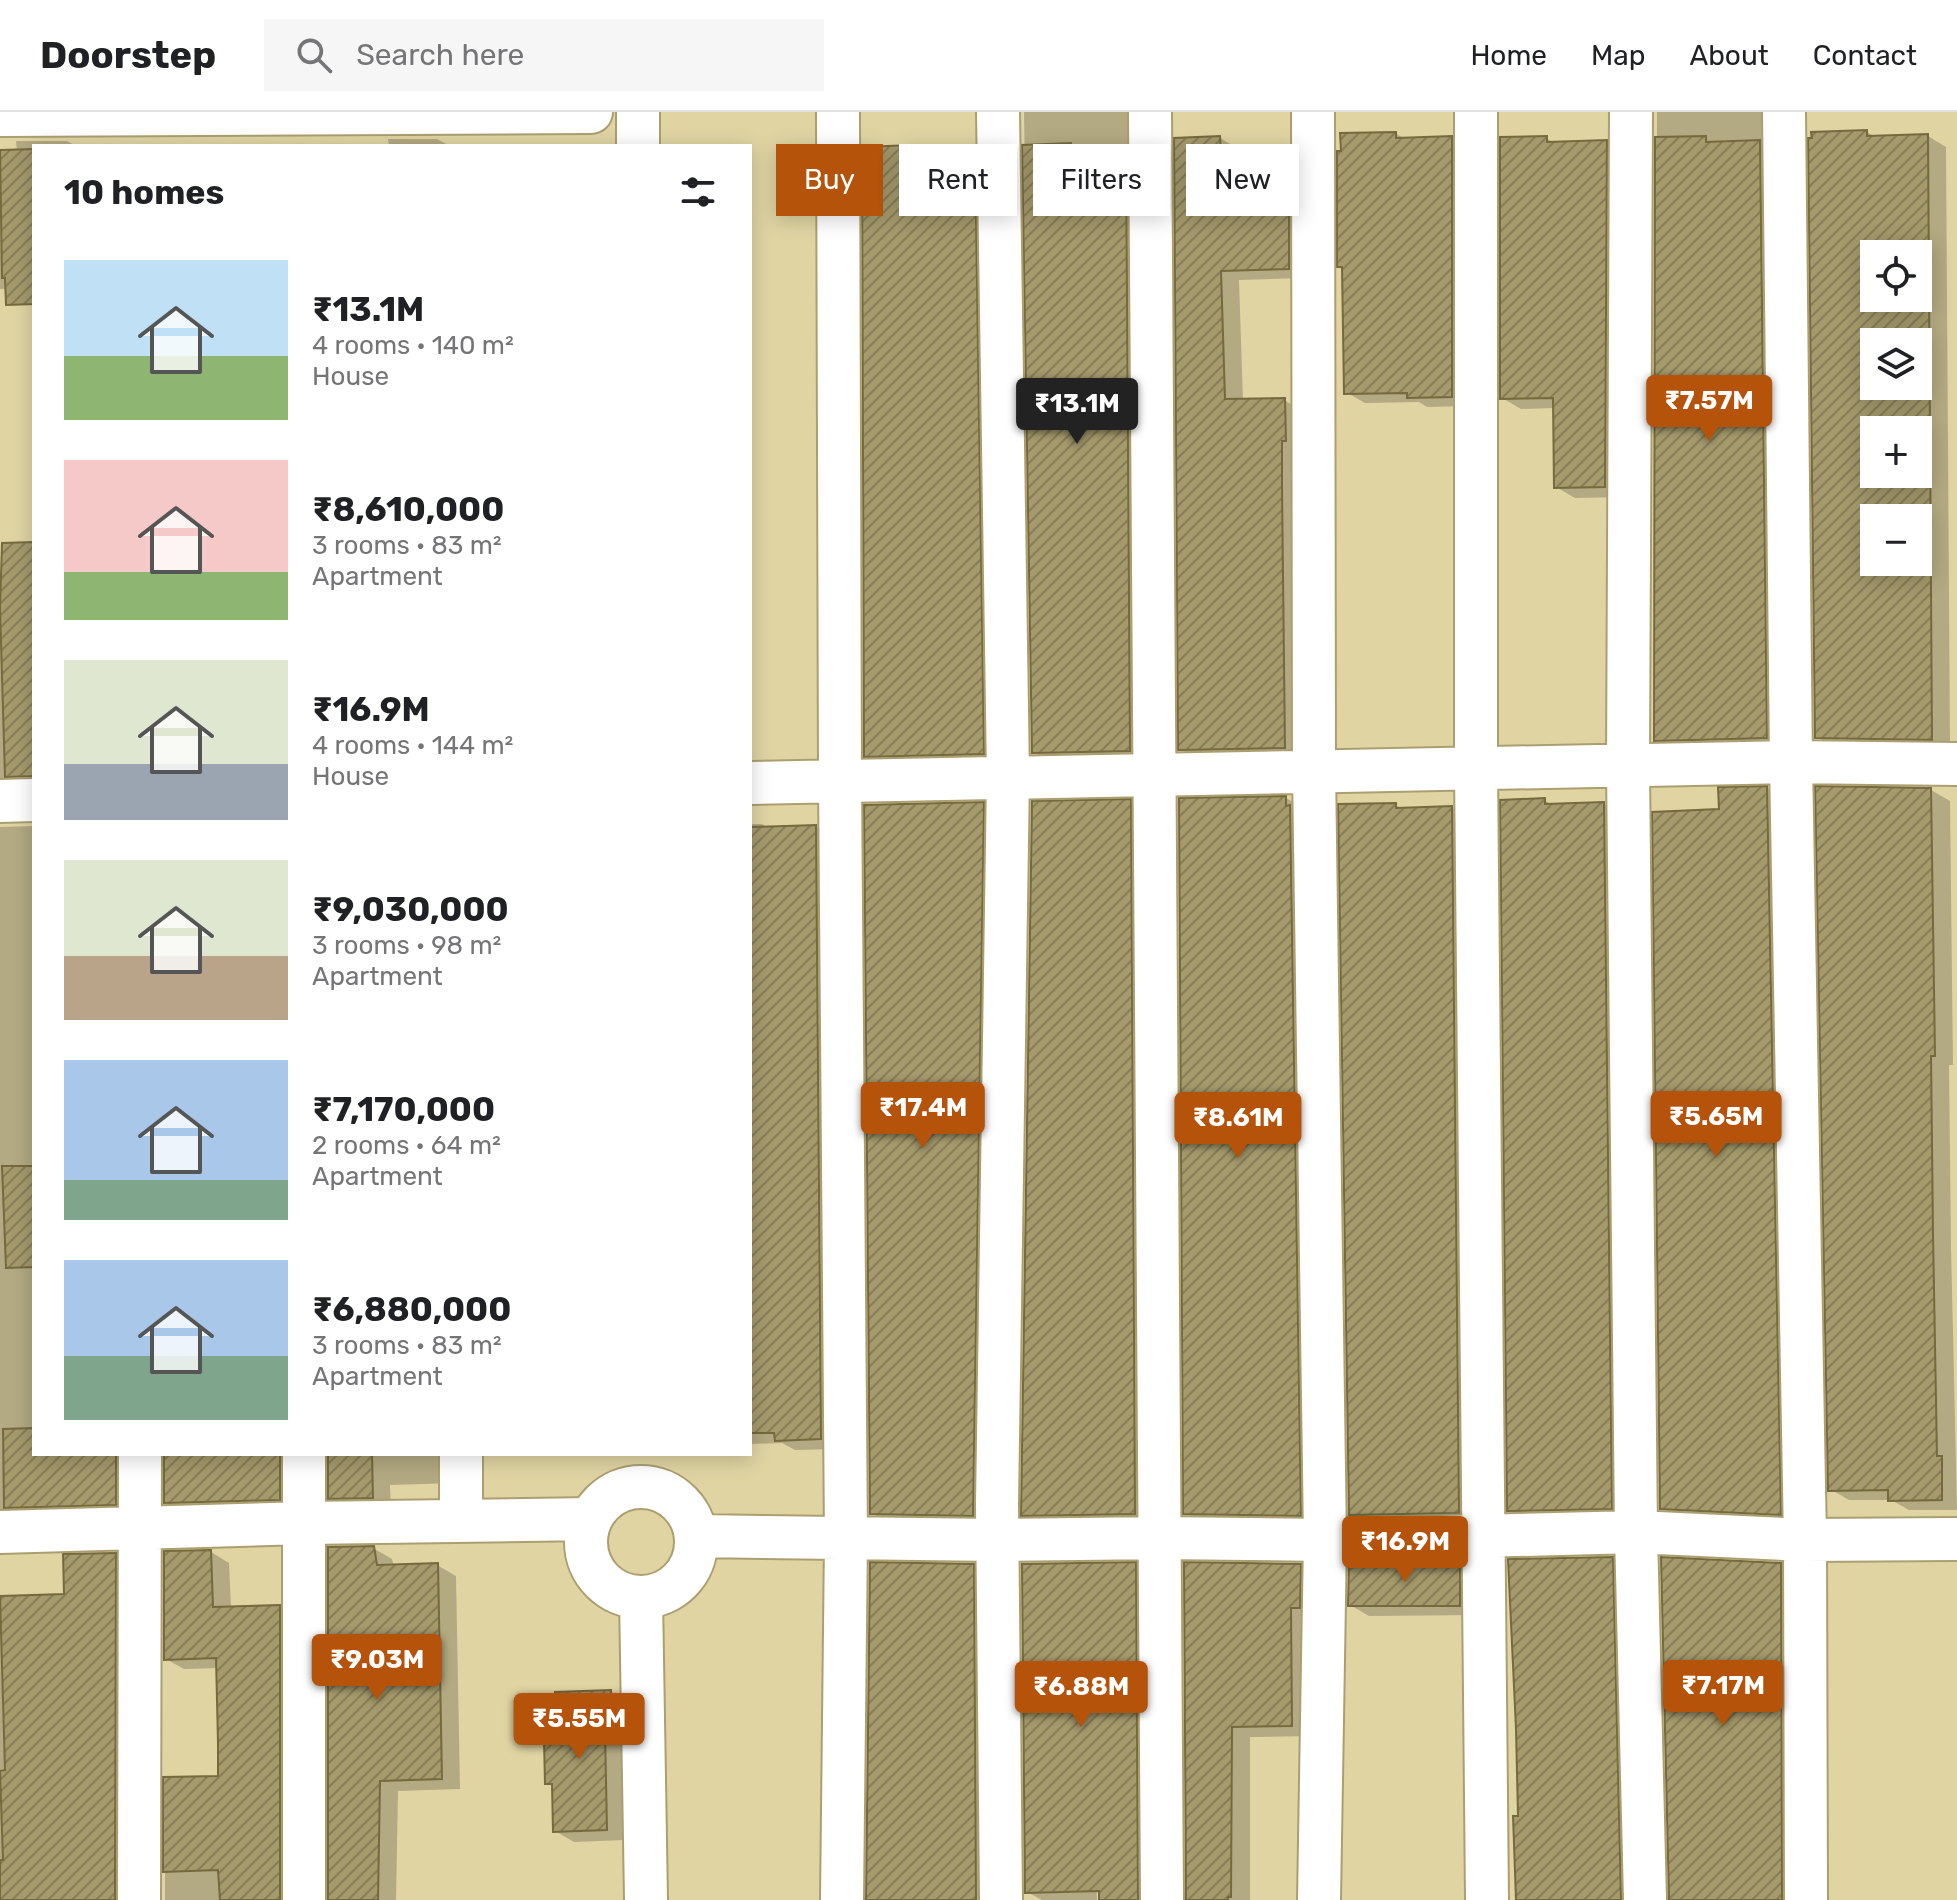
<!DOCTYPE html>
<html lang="en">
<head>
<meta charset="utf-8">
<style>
	:root { --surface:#fff; --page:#f6f6f6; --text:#202124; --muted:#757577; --line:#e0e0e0; --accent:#b45309 }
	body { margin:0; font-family:Rubik,sans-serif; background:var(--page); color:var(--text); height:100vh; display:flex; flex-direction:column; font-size:30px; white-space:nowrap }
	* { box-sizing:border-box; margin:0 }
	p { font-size:26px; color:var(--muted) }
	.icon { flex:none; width:44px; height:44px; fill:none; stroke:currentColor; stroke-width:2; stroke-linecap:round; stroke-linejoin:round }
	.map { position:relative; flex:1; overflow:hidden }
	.details { position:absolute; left:32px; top:32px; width:720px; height:1312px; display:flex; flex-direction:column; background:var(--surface); border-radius:0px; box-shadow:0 4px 20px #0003 }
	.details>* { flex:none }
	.banner { position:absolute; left:776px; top:32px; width:760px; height:72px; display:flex; gap:16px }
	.controls { position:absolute; left:1860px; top:128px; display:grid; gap:16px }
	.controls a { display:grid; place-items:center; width:72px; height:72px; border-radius:0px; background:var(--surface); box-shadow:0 4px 20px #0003; font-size:40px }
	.price { position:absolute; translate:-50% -68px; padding:0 18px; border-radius:8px; background:var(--accent); color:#fff; font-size:26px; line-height:52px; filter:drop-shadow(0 2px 4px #0008) }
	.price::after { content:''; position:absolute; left:50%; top:48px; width:24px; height:18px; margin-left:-12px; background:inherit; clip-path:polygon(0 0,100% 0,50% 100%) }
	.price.active { background:#222; color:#fff }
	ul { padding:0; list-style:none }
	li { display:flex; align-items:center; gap:24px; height:200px; padding:0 32px }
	li span { display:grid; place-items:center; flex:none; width:224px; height:160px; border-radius:0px; color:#555 }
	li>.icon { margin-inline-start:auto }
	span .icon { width:96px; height:96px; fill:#fffc; stroke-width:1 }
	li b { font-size:34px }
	h2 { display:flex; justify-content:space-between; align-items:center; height:96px; padding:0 32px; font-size:34px }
	.chip { padding:0 28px; border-radius:0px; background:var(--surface); box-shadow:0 4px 20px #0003; font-size:28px; line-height:72px }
	.chip.active { background:var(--accent); color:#fff }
	header { display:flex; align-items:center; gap:48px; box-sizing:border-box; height:112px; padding:0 40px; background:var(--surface); border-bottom:2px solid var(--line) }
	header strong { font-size:38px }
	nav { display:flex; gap:44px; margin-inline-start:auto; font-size:28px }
	.search { width:560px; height:72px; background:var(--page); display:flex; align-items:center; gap:20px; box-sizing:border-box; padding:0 28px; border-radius:0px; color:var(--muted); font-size:30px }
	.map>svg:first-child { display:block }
	.shadow { fill:#0003; fill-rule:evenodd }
	.building { fill:url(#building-hatch); stroke:#756a3d; stroke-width:2; fill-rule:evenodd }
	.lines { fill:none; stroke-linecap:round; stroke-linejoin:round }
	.street-casing { stroke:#ab9f71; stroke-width:46 }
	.street { stroke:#fff; stroke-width:42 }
</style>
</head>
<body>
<header>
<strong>Doorstep</strong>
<div class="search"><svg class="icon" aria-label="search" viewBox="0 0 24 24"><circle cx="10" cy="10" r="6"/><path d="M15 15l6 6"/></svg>Search here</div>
<nav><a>Home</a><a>Map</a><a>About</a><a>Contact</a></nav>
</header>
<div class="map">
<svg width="1957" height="1788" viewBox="0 0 1957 1788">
	<defs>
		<pattern id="building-hatch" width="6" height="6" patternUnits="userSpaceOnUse" patternTransform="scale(2)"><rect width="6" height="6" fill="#a59a6c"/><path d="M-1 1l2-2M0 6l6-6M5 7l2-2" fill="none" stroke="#877e58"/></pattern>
	</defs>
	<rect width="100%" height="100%" fill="#e0d4a3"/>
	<path class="shadow" d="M 1024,0 L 1148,0 L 1149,649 L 1052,651 L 1034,640 Z
		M 1657,0 L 1781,0 L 1785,636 L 1675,638 L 1656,628 Z
		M 1867,20 L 1877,26 L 1928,24 L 1946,35 L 1950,637 L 1836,636 L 1817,625 L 1810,22 ZM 1874,142 L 1918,142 L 1918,186 L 1874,186 ZM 1874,230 L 1918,230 L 1918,274 L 1874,274 ZM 1874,318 L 1918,318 L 1918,362 L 1874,362 ZM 1874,406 L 1918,406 L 1918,450 L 1874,450 Z
		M 1396,22 L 1406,27 L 1452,26 L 1470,37 L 1470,294 L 1427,295 L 1419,290 L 1365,291 L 1346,280 L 1344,157 L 1339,154 Z
		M 1220,26 L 1239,37 L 1239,44 L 1289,42 L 1307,53 L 1307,166 L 1239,168 L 1243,289 L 1284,288 L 1303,299 L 1303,646 L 1199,648 L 1180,637 Z
		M 1546,26 L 1556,32 L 1606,30 L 1625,41 L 1624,385 L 1575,386 L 1556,375 L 1555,296 L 1521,297 L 1502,286 Z
		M 388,27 L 437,27 L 450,34 L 389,34 Z
		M 16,29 L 67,29 L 76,34 L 34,34 L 34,176 L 0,177 L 0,40 L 17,40 Z
		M 913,35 L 923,41 L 974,39 L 993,50 L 1002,652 L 885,654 L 866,644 Z
		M 34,432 L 34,674 L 0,685 L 0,516 L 3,516 Z
		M 1767,676 L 1786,687 L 1799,1412 L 1681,1407 L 1662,1396 L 1721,699 Z
		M 1931,678 L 1950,689 L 1953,953 L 1949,953 L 1951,1134 L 1957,1398 L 1909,1398 L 1891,1388 L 1849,1388 L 1830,1377 Z
		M 1286,686 L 1305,697 L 1319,1413 L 1204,1412 L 1185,1401 Z
		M 1544,688 L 1553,693 L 1604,692 L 1623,703 L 1630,1406 L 1528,1409 L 1509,1398 Z
		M 1130,689 L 1149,700 L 1154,1412 L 1042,1413 L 1023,1403 Z
		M 983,692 L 1002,703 L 991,1413 L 891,1412 L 872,1401 Z
		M 1395,693 L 1404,698 L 1452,696 L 1471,707 L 1477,1410 L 1369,1413 L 1351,1402 Z
		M 750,712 L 762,712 L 771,717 L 816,715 L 835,726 L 839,1337 L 795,1338 L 782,1331 L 750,1332 Z
		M 34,714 L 34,1342 L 137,1342 L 134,1402 L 0,1412 L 0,715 Z
		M 166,1342 L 301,1342 L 298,1397 L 185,1401 L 166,1390 Z
		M 330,1342 L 453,1342 L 455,1371 L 390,1373 L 391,1396 L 349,1396 L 330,1386 Z
		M 373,1436 L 392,1447 L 394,1455 L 437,1453 L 456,1464 L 460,1677 L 398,1679 L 396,1788 L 330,1788 Z
		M 211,1440 L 229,1451 L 231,1496 L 279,1495 L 298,1506 L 298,1788 L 165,1788 L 165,1667 L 220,1666 L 219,1556 L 184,1557 L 166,1547 Z
		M 115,1443 L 134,1453 L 133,1788 L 0,1788 L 0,1486 L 66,1484 Z
		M 1612,1447 L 1631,1457 L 1639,1788 L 1518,1788 L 1520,1706 Z
		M 1459,1451 L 1478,1461 L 1478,1503 L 1369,1504 L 1350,1493 Z
		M 1135,1452 L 1154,1463 L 1156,1748 L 1096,1751 L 1097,1788 L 1042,1788 L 1027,1780 Z
		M 1186,1452 L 1300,1454 L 1319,1465 L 1311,1624 L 1250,1625 L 1250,1788 L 1188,1788 Z
		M 1780,1453 L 1799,1464 L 1800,1788 L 1671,1788 Z
		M 973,1454 L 992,1465 L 995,1788 L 868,1788 Z
		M 611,1580 L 629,1591 L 625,1728 L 574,1730 L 555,1719 L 554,1675 L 547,1671 Z"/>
	<path class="building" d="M 1867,18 L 1867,24 L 1928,22 L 1932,628 L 1815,626 L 1808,26 L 1812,26 L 1811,20 ZM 1874,142 L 1918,142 L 1918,186 L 1874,186 ZM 1874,230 L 1918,230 L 1918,274 L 1874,274 ZM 1874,318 L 1918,318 L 1918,362 L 1874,362 ZM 1874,406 L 1918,406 L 1918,450 L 1874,450 Z
		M 1396,20 L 1396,26 L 1452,24 L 1452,285 L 1407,286 L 1407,281 L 1344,282 L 1342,155 L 1337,155 L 1337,39 L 1341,39 L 1340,21 Z
		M 1220,24 L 1221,42 L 1289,40 L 1289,157 L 1221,159 L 1225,287 L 1285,286 L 1286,329 L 1282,329 L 1282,376 L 1285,636 L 1178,638 L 1174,26 Z
		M 1547,24 L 1547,30 L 1607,28 L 1605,375 L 1554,376 L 1553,286 L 1500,287 L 1500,25 Z
		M 1706,24 L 1706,30 L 1760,28 L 1767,626 L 1654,629 L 1655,25 Z
		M 1071,31 L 1071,37 L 1126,35 L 1130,639 L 1032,641 L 1022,33 Z
		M 913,33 L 914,39 L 975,37 L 984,642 L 864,645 L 862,35 Z
		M 34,37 L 34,192 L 6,193 L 5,166 L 2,166 L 0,38 Z
		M 34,430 L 34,664 L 5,665 L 0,496 L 2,431 Z
		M 1767,674 L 1781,1403 L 1660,1397 L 1652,700 L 1719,697 L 1718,675 Z
		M 1815,674 L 1931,676 L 1935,944 L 1931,944 L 1933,1122 L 1937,1344 L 1942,1344 L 1942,1388 L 1888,1389 L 1888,1378 L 1828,1379 Z
		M 1286,684 L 1286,694 L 1290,693 L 1301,1404 L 1183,1402 L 1179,686 Z
		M 1545,686 L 1545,692 L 1604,690 L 1612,1397 L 1507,1399 L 1500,688 Z
		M 1131,687 L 1135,1402 L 1021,1404 L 1032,689 Z
		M 984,690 L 973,1404 L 870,1402 L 864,693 Z
		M 1396,691 L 1396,696 L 1452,694 L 1459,1401 L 1349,1403 L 1338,692 Z
		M 816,713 L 821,1327 L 775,1329 L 774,1321 L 750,1321 L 750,715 Z
		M 2,1054 L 34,1054 L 34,1155 L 6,1156 Z
		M 34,1316 L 34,1342 L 116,1342 L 116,1393 L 4,1396 L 3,1317 Z
		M 164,1342 L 280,1342 L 280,1388 L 164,1391 Z
		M 328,1342 L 372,1342 L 373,1386 L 328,1387 Z
		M 374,1434 L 377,1453 L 438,1451 L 442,1667 L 380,1669 L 378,1788 L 328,1788 L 328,1435 Z
		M 211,1438 L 213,1495 L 280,1493 L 280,1788 L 220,1788 L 218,1758 L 163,1760 L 163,1665 L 218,1664 L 218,1631 L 216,1546 L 164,1548 L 164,1439 Z
		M 116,1441 L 115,1788 L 0,1788 L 0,1748 L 3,1748 L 0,1659 L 5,1658 L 0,1484 L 64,1482 L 63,1442 Z
		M 1613,1445 L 1621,1788 L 1516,1788 L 1513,1704 L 1518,1704 L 1516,1617 L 1508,1447 Z
		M 1661,1445 L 1781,1451 L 1782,1788 L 1669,1788 Z
		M 1460,1449 L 1460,1494 L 1348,1494 L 1349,1451 Z
		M 870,1450 L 974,1452 L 976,1788 L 866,1788 Z
		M 1136,1450 L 1138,1788 L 1099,1788 L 1099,1779 L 1025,1781 L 1022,1452 Z
		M 1184,1450 L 1301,1452 L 1300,1496 L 1291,1496 L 1292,1614 L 1232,1615 L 1231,1785 L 1228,1785 L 1228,1788 L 1186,1788 Z
		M 611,1578 L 613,1619 L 605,1619 L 607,1718 L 553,1720 L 552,1672 L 545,1672 L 544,1628 L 557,1628 L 555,1580 Z"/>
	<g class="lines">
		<g class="street-casing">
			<path id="street" d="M 638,0 L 638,34
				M 838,0 L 840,668 L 846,1427 L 842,1788
				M 998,0 L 1008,664 L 997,1392 L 1001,1788
				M 1150,0 L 1162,1788
				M 1313,0 L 1314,658 L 1325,1428 L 1319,1788
				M 1476,0 L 1476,657 L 1487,1788
				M 1631,0 L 1628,654 L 1636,1420 L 1645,1788
				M 1784,0 L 1791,650 L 1805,1428 L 1806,1788
				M 0,3 L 591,0
				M 750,671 L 1791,650 L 1957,652
				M 0,689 L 34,688
				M 461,1342 L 461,1408
				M586 1430a55 55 0 1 1 110 0a55 55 0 1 1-110 0Z
				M 0,1420 L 305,1411 L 591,1407
				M 696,1424 L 997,1428 L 1160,1426 L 1325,1428 L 1636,1420 L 1805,1428 L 1957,1427
				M 641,1485 L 646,1788
				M 139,1788 L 140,1342
				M 304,1788 L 304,1342"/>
		</g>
		<use href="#street" class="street"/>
	</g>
</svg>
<div class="controls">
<a><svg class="icon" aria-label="locate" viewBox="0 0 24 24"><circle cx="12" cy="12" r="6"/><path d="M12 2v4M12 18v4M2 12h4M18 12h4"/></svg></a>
<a><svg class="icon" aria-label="layers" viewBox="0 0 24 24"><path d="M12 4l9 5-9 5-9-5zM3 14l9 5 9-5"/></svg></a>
<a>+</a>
<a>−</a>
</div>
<b class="price" style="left:1709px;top:331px">₹7.57M</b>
<b class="price active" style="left:1077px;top:334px">₹13.1M</b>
<b class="price" style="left:923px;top:1038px">₹17.4M</b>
<b class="price" style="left:1716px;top:1047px">₹5.65M</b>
<b class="price" style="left:1238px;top:1048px">₹8.61M</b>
<b class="price" style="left:1405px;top:1472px">₹16.9M</b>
<b class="price" style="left:377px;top:1590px">₹9.03M</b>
<b class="price" style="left:1723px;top:1616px">₹7.17M</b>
<b class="price" style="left:1081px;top:1617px">₹6.88M</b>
<b class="price" style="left:579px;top:1649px">₹5.55M</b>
<div class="banner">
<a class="chip active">Buy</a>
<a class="chip">Rent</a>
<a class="chip">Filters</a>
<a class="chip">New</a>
</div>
<section class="details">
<h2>10 homes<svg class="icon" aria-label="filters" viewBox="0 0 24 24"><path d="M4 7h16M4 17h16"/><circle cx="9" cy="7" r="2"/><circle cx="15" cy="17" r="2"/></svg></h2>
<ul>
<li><span style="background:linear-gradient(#bfe0f5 60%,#8fb573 0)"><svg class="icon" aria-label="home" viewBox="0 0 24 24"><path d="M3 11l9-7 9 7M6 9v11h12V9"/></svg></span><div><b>₹13.1M</b><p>4 rooms · 140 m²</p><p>House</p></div></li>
<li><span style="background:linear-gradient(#f6c9c9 70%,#8fb573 0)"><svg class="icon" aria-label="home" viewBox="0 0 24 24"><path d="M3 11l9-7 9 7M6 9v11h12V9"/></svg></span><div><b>₹8,610,000</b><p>3 rooms · 83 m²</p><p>Apartment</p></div></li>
<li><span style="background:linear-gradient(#dfe7d0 65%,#9aa5b1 0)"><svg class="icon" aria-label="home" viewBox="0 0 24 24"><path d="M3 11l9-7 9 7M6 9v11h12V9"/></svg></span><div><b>₹16.9M</b><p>4 rooms · 144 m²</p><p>House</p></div></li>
<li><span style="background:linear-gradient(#dfe7d0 60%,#b9a48a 0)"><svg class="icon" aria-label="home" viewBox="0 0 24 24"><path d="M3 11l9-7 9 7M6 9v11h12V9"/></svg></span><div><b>₹9,030,000</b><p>3 rooms · 98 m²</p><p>Apartment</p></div></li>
<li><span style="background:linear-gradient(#a9c7e8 75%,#7fa58c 0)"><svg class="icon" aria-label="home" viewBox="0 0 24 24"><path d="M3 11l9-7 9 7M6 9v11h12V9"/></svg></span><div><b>₹7,170,000</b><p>2 rooms · 64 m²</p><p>Apartment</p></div></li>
<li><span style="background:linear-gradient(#a9c7e8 60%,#7fa58c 0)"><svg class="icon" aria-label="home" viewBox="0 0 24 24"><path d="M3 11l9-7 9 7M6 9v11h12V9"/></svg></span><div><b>₹6,880,000</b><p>3 rooms · 83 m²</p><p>Apartment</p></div></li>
</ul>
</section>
</div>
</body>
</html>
